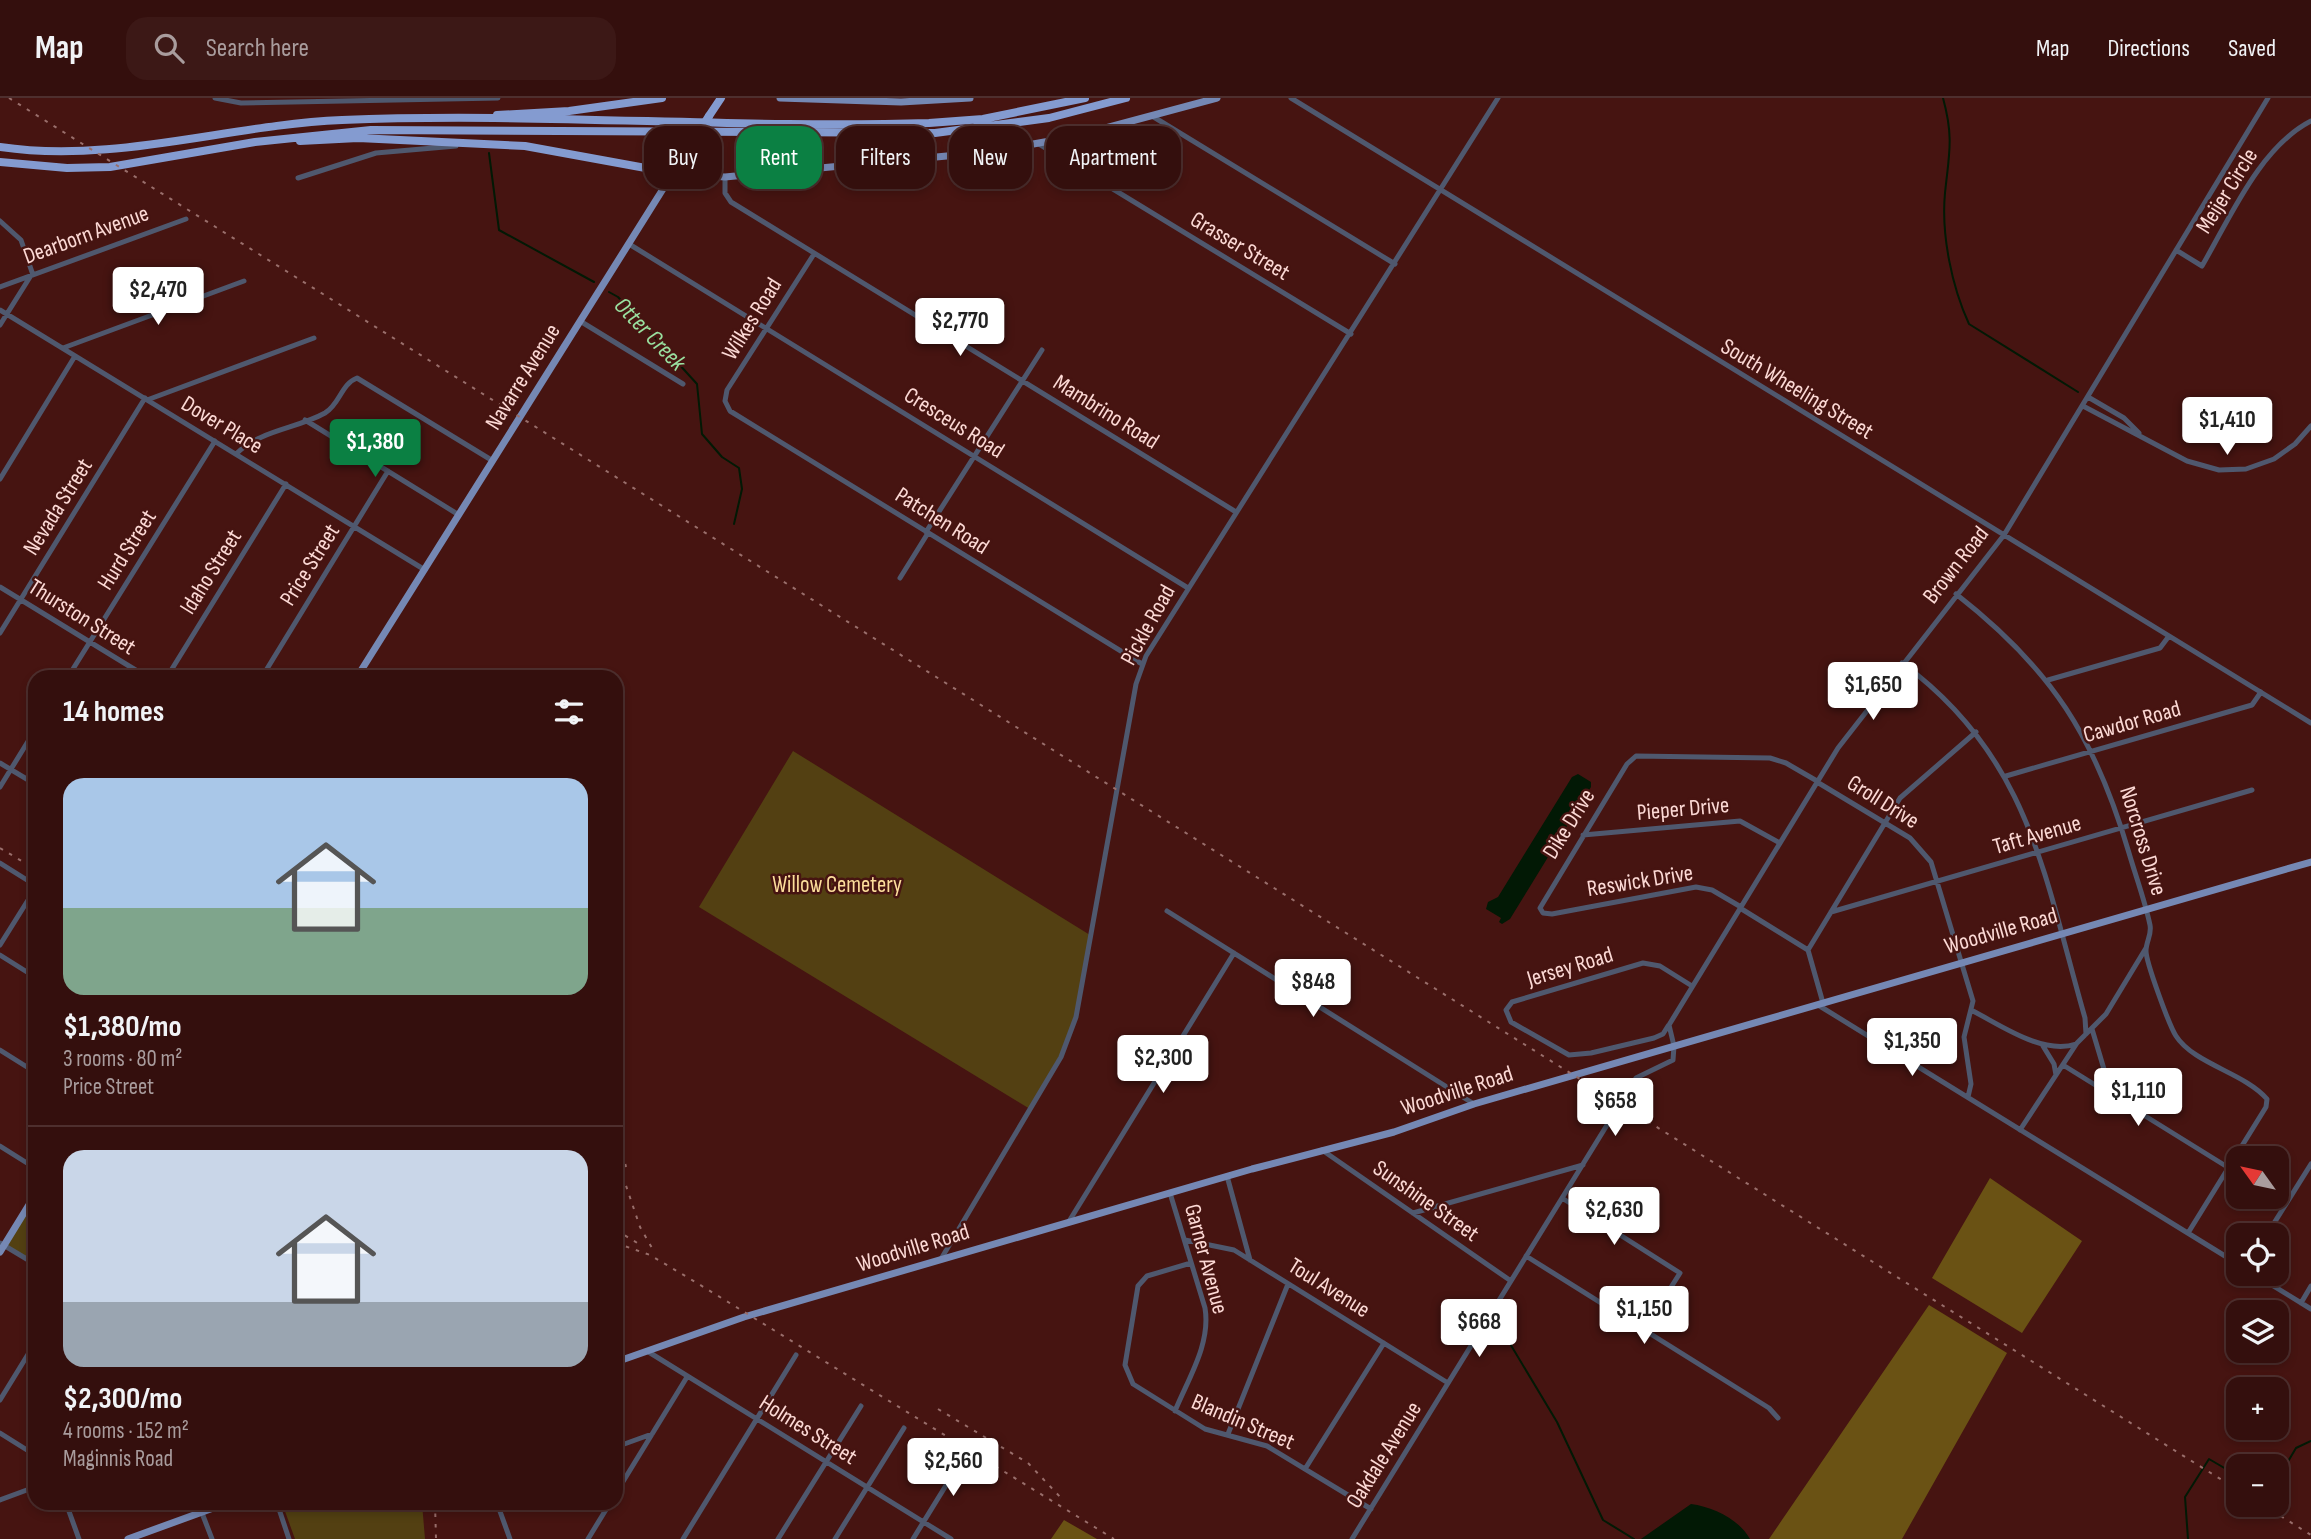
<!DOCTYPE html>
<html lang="en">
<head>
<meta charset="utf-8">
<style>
	:root { --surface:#340f0d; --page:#3c1816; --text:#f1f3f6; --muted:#a99c9d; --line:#4e2f2e; --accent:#0b8043 }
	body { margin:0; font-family:"Sofia Sans Condensed",sans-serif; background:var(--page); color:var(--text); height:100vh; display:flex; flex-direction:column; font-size:26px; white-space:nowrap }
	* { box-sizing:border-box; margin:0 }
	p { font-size:23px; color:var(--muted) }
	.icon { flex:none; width:38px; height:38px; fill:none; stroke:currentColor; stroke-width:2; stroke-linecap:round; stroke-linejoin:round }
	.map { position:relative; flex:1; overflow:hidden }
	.sheet { position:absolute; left:28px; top:572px; width:595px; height:840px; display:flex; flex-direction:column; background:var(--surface); border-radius:21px; box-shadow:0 4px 10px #0003,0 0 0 2px var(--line) }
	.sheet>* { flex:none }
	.guide { position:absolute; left:644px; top:28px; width:665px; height:63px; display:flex; gap:14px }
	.needle { width:46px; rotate:303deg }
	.tools { position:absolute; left:2226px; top:1048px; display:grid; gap:14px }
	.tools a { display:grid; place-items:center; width:63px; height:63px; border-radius:14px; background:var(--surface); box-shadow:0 4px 10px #0003,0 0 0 2px var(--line); font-size:35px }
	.price { position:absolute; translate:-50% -60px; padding:0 16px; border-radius:7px; background:#fff; color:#222; font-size:23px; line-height:46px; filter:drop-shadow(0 2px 4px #0008) }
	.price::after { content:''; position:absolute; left:50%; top:42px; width:21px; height:16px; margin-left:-10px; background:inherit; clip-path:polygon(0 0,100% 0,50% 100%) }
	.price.selected { background:var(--accent); color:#fff }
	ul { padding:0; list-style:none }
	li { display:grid; align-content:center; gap:14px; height:371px; padding:0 35px }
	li+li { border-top:2px solid var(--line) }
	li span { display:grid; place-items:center; height:217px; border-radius:21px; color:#555 }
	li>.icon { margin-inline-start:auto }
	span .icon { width:126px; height:126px; fill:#fffc; stroke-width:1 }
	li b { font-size:30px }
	h2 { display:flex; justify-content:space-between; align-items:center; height:84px; padding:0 35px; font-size:30px }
	.chip { padding:0 24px; border-radius:21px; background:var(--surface); box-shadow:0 4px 10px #0003,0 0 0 2px var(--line); font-size:24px; line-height:63px }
	.chip.selected { background:var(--accent); color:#fff }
	header { display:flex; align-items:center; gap:42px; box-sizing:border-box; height:98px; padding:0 35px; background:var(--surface); border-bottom:2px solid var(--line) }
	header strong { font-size:33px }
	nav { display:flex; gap:38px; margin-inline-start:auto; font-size:24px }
	.search { width:490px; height:63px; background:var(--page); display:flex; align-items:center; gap:18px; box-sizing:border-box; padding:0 24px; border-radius:21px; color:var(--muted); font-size:26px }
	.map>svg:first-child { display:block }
	.green { fill:#534012 }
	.forest { fill:#6a5214 }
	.water { fill:#021905 }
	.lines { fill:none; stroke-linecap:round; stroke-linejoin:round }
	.stream { stroke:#021905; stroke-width:2 }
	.minor { stroke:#4f586e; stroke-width:5 }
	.major { stroke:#7588b4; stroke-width:7 }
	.highway { stroke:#849bd0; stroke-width:8 }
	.rail { stroke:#996e6b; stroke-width:2; stroke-dasharray:3.5 7; stroke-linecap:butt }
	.highway-bridge { stroke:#849bd0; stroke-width:8 }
	.labels { text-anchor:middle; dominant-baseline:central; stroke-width:5; stroke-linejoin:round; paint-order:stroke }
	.street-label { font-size:23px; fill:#fcd9d5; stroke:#461411 }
	.park-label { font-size:23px; fill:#fcde9b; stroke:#461411 }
	.water-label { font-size:24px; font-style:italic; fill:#9ae0a0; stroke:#461411 }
</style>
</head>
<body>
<header>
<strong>Map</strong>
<div class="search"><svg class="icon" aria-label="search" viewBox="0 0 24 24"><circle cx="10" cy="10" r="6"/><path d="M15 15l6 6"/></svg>Search here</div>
<nav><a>Map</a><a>Directions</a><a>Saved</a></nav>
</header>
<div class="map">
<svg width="2311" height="1441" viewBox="0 0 2311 1441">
	<rect width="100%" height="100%" fill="#461411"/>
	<path class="green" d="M 793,653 L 1090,837 L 1076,919 L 1068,942 L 1030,1011 L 699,809 Z
		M 35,1097 L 35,1166 L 4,1147 Z
		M 282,1405 L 422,1405 L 425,1441 L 295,1441 Z"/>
	<path class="forest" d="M 1990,1080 L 2082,1143 L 2022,1235 L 1932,1180 Z
		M 1929,1207 L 2007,1255 L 1902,1441 L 1769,1441 Z
		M 1064,1422 L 1097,1441 L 1051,1441 Z"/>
	<path class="water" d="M 1578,676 L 1591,684 L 1591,689 L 1510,821 L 1502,826 L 1499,824 L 1501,820 L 1486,811 L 1488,804 L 1498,799 L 1572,679 Z
		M 1691,1406 C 1713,1409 1739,1421 1750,1441 L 1641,1441 Z"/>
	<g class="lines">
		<path class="stream" d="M 1943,0 C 1954,40 1949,56 1945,95 C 1941,137 1952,189 1969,226 L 2078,294
			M 489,55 L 499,132 L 594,184
			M 609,194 L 618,199 L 697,286 L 702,336 L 722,359 L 739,370 L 742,391 L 734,426
			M 1500,1229 L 1557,1324 L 1603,1422 L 1634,1441
			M 2277,1382 L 2296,1350 L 2311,1343
			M 2188,1441 L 2185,1399 L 2209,1361 L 2238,1378"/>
		<path class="minor" d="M 215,0 L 241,5 L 498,0
			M 1291,0 L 2311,625
			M 1152,18 L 1395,166
			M 1039,46 L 1351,236
			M 725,79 L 725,95 L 731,104 L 1236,414
			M 298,80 L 376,55 L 456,48
			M 0,123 L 21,142 L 33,177
			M 629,146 L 1188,490
			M 2176,152 L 2202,168 C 2230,120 2260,49 2311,23
			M 814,156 L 727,292 L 725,303 L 730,313 L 1142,566
			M 0,189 L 186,121
			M 0,212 L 425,472
			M 580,223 L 683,286
			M 0,227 L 30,179
			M 63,250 L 244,183
			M 2088,299 L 2124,320 L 2139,335
			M 147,302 L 314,240
			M 2083,308 L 2187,363 L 2219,372 L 2246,371 L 2274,361 L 2295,346 L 2311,328
			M 305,322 L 459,417
			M 236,356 C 260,332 296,331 325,315 C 340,306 341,286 357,280 L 493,363
			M 0,381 L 75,258
			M 926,434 L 1042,252
			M 900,480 L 928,435
			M 0,489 L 147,579
			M 1956,496 C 2052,571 2095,639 2129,755 C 2136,779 2145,803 2150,827 C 2152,837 2146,843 2146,853 C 2146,864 2169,927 2176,938 C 2194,966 2245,975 2267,1001 L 2266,1009 L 2188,1135
			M 0,535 L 145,300
			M 1902,565 C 2030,659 2044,778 2085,920 L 2086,936
			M 68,579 L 215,343
			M 167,579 L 286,386
			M 262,579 L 388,373
			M 2048,582 L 2160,550 L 2169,538
			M 0,665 L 35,686
			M 2006,678 L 2252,607 L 2261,594
			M 1817,684 L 1910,740 L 1931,764 L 1973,903 L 1964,939 L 1971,986 L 1968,999
			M 0,689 L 35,632
			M 1583,737 L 1740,723 L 1780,745
			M 0,765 L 35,787
			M 1741,809 L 1712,792 L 1696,789 L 1552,816 L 1543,815 L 1540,810 L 1627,666 L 1636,658 L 1770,660 L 1786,665 L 1817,683
			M 1740,810 L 1808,852 L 1823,905
			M 1167,813 L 1474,1006
			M 1831,814 L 2252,692
			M 0,847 L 35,791
			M 1808,852 L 1900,700 L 1976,634
			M 0,857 L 35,879
			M 1818,907 L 2238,1166
			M 1973,913 C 2002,928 2043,957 2076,946
			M 1668,928 L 1663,936 L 1654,940 L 1591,955 L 1569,957 L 1511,924 L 1506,912 L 1512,904 L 1643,865 L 1660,868 L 1692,888
			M 2092,931 L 2112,998
			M 2043,948 L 2054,966 L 2056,977
			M 0,952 L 35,974
			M 2063,967 L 2229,1070
			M 2020,1032 L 2077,945 L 2106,916 L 2146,850
			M 0,1048 L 35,1070
			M 1322,1052 L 1511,1183
			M 1227,1078 L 1250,1162
			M 1170,1095 L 1205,1210 C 1211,1246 1188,1281 1175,1313
			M 1562,1100 L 1680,1175 L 1644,1232
			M 1413,1115 L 1583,1067
			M 1068,1125 L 1234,855
			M 2266,1138 L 2311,1066
			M 1185,1142 L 1234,1152 L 1448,1285
			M 0,1145 L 35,1166
			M 1526,1158 L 1769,1310 L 1778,1320
			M 941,1161 L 1061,959 L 1076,919 L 1136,586 L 1146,558 L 1498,0
			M 1191,1165 L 1147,1178 L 1138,1188 L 1125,1267 L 1133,1286 L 1205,1331 L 1267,1348 L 1371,1411
			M 2254,1176 L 2311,1211
			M 2301,1205 L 2311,1188
			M 647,1253 L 951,1441
			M 0,1302 L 35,1245
			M 0,1335 L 35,1357
			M 1228,1336 L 1288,1186
			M 616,1349 L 652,1336
			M 1305,1371 L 1384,1245
			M 616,1395 L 687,1279
			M 0,1402 L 35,1389
			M 66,1405 L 79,1441
			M 277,1405 L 289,1441
			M 497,1405 L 510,1441
			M 202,1415 L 212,1441
			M 588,1441 L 610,1405
			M 683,1441 L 796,1257
			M 778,1441 L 861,1308
			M 835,1441 L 904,1330
			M 913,1441 L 961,1363
			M 1352,1441 L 1636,980 L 1673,962 L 1674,948 L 1669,927 L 1838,650 L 2004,437 L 2268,0"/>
		<path class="major" d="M 780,0 L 901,4 L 970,0
			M 357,579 L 673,75 L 725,79 L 989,54 L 1072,39 L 1217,0
			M 0,1154 L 35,1097
			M 616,1264 L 744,1219 L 1252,1071 L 1394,1034 L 1474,1006 L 2311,764
			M 128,1441 L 227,1405"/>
		<path class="highway" d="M 497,17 L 569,13 L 662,0
			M 709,18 L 721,0
			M 300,43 L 358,40 L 525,48 L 673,75 L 693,43
			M 0,49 C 115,66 227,27 342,22 C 537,14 733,31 929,25 L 983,21 L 1085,0
			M 0,64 L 67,70 L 110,69 L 255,44 L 371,32 L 935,35 L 1049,20 L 1126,0"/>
		<path class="rail" d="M 9,0 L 2238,1392
			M 0,750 L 35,771
			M 616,1025 L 626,1069
			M 616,1058 L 640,1129 L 652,1150
			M 616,1132 L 639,1146
			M 616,1145 L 650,1157 L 697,1185 L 1114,1441
			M 616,1172 L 625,1177
			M 938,1311 L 1028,1365 L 1063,1402
			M 435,1405 L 436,1441
			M 2263,1407 L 2311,1437"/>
		<path class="highway-bridge" d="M 693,43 L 709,18"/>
	</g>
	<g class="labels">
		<g class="street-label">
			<text transform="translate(2227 93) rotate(-58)">Meijer Circle</text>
			<text transform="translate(86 137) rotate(-20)">Dearborn Avenue</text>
			<text transform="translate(1240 148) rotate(31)">Grasser Street</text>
			<text transform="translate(752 221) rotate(-58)">Wilkes Road</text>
			<text transform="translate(523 279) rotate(-58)">Navarre Avenue</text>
			<text transform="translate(1797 291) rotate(31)">South Wheeling Street</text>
			<text transform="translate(1106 314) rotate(32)">Mambrino Road</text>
			<text transform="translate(954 325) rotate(32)">Cresceus Road</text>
			<text transform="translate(222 327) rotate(31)">Dover Place</text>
			<text transform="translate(58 409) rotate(-58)">Nevada Street</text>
			<text transform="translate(942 423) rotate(32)">Patchen Road</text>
			<text transform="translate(127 452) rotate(-58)">Hurd Street</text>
			<text transform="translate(310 467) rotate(-58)">Price Street</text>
			<text transform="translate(1956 467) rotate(-52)">Brown Road</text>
			<text transform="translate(211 474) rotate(-58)">Idaho Street</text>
			<text transform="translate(82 519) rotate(32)">Thurston Street</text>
			<text transform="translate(1148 527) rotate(-61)">Pickle Road</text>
			<text transform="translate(2132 624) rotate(-16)">Cawdor Road</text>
			<text transform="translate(1883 704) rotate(32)">Groll Drive</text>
			<text transform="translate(1683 711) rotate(-5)">Pieper Drive</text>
			<text transform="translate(1569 726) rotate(-58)">Dike Drive</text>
			<text transform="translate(2037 737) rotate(-16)">Taft Avenue</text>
			<text transform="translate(2143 743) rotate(73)">Norcross Drive</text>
			<text transform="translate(1640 783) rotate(-9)">Reswick Drive</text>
			<text transform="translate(2001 833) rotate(-16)">Woodville Road</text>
			<text transform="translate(1570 869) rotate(-17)">Jersey Road</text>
			<text transform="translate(1457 993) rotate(-18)">Woodville Road</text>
			<text transform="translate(1426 1103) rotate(35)">Sunshine Street</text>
			<text transform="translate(913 1150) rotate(-17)">Woodville Road</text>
			<text transform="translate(1206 1161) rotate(75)">Garner Avenue</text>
			<text transform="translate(1329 1190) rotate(32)">Toul Avenue</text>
			<text transform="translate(1243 1324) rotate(23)">Blandin Street</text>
			<text transform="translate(808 1332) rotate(32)">Holmes Street</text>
			<text transform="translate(1384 1357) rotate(-58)">Oakdale Avenue</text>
		</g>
		<g class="park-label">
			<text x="837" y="787">Willow Cemetery</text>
		</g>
		<g class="water-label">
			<text transform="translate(650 236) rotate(46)">Otter Creek</text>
		</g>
	</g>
</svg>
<div class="tools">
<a><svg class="needle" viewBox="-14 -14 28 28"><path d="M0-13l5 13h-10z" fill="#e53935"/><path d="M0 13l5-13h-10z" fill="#a99c9d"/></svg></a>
<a><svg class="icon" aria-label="locate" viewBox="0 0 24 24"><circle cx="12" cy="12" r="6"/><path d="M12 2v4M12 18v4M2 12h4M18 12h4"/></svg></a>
<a><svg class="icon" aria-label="layers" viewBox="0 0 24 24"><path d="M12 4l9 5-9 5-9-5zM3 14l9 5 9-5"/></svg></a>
<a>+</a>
<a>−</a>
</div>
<b class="price" style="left:158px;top:229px">$2,470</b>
<b class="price" style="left:960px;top:260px">$2,770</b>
<b class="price" style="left:2227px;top:359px">$1,410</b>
<b class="price selected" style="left:375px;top:381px">$1,380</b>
<b class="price" style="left:1873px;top:624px">$1,650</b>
<b class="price" style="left:1313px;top:921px">$848</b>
<b class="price" style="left:1912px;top:980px">$1,350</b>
<b class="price" style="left:1163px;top:997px">$2,300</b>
<b class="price" style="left:2138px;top:1030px">$1,110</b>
<b class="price" style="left:1615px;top:1040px">$658</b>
<b class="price" style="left:1614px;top:1149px">$2,630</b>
<b class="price" style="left:1644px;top:1248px">$1,150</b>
<b class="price" style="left:1479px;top:1261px">$668</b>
<b class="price" style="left:953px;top:1400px">$2,560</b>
<div class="guide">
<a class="chip">Buy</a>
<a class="chip selected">Rent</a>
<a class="chip">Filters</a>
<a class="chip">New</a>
<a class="chip">Apartment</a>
</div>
<section class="sheet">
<h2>14 homes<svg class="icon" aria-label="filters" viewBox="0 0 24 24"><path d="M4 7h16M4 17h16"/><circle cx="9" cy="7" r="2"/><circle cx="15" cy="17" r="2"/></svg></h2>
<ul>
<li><span style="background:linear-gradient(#a9c7e8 60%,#7fa58c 0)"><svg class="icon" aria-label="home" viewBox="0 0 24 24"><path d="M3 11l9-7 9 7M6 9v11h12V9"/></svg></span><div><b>$1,380/mo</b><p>3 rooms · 80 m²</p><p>Price Street</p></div></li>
<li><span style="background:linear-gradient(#c9d6e8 70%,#9aa5b1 0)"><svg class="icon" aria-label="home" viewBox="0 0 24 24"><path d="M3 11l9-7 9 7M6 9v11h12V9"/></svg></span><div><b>$2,300/mo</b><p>4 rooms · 152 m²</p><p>Maginnis Road</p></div></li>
</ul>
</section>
</div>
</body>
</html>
